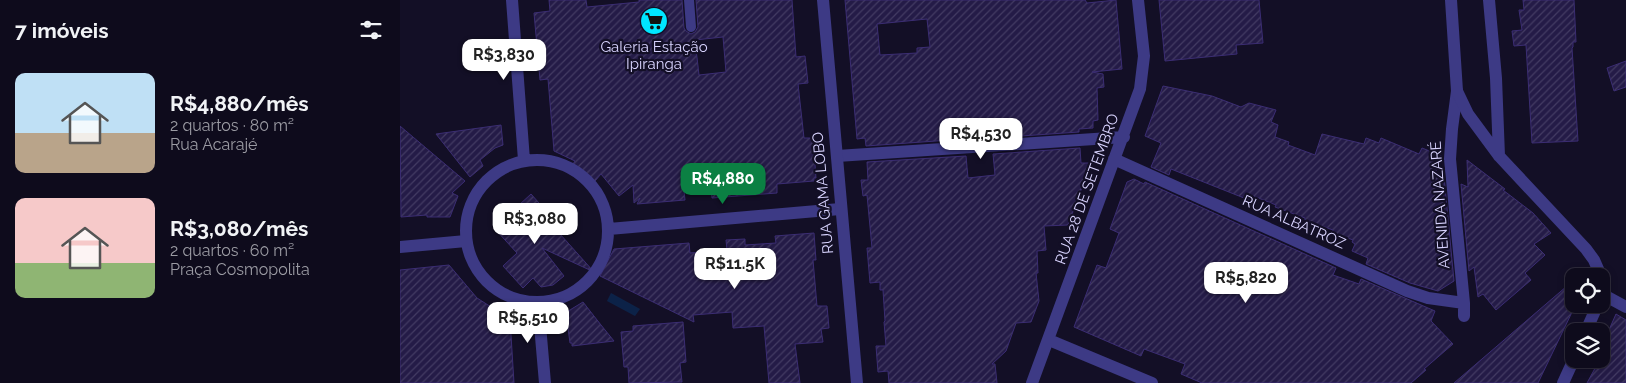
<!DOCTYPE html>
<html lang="pt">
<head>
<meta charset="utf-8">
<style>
	:root { --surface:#0e0b1c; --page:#1c1929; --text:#f1f3f6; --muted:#9b9ba3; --line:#2e2b3b; --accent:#0b8043 }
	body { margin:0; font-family:Raleway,sans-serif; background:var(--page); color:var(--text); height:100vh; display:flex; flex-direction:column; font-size:19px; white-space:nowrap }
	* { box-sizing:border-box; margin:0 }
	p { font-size:16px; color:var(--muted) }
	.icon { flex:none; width:28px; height:28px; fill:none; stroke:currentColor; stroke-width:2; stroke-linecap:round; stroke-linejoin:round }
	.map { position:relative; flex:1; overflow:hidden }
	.details { display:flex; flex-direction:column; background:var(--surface); width:400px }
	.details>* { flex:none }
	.controls { position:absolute; left:1165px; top:268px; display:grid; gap:10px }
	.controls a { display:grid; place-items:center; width:45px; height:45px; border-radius:10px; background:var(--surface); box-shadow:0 2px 8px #0003,0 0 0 1px var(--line); font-size:25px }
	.price { position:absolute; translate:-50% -42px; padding:0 11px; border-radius:10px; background:#fff; color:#222; font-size:16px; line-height:32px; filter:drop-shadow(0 1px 2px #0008) }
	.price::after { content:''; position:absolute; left:50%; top:30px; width:15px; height:11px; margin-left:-8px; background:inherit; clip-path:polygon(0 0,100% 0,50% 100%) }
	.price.on { background:var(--accent); color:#fff }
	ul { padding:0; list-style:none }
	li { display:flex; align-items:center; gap:15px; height:125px; padding:0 15px }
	li span { display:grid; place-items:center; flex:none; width:140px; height:100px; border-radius:10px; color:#555 }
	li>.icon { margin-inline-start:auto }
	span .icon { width:60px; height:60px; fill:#fffc; stroke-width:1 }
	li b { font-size:21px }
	h2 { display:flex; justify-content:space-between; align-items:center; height:60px; padding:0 15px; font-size:21px }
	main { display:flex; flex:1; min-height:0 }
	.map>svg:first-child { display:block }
	.water { fill:url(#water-ripples) }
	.building { fill:url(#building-hatch); stroke:#3b2d73; fill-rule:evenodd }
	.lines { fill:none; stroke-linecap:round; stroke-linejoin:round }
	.service { stroke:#3d3a85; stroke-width:10 }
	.minor { stroke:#3d3a85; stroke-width:12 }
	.tertiary { stroke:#3d3a85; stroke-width:12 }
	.labels { text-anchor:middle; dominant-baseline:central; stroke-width:4.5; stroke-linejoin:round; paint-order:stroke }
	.poi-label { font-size:15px; fill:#d9d4ff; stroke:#130f26 }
	.street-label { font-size:15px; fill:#d9d4ff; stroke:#130f26 }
</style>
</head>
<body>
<main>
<section class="details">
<h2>7 imóveis<svg class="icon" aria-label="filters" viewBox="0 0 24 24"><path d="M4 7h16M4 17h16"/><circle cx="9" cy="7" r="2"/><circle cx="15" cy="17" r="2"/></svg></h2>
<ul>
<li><span style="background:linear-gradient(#bfe0f5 60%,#b9a48a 0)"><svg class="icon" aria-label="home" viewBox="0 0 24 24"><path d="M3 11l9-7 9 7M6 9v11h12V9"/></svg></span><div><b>R$4,880/mês</b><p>2 quartos · 80 m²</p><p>Rua Acarajé</p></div></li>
<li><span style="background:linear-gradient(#f6c9c9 65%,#8fb573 0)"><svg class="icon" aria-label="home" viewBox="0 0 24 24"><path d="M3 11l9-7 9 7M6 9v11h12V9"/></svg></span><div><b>R$3,080/mês</b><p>2 quartos · 60 m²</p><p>Praça Cosmopolita</p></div></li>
</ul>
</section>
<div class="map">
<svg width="1226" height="383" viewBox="0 0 1226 383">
	<defs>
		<pattern id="water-ripples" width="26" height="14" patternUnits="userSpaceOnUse" patternTransform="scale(1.25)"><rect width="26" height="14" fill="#0c2248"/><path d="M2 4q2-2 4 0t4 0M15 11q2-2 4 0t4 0" fill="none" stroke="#2f4163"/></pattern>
		<pattern id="building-hatch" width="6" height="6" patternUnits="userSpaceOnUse" patternTransform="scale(1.25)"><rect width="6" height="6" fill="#241b47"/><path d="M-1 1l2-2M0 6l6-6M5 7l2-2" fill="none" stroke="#433b63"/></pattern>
	</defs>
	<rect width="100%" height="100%" fill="#130f26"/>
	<path class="water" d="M 211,293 L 240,309 L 235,316 L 207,301 Z"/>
	<path class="building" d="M 149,0 L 186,0 L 187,7 L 239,2 L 239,0 L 282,0 L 284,28 L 286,31 L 291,34 L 295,32 L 298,27 L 296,0 L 392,0 L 396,57 L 405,56 L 408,83 L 398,84 L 404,138 L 413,138 L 416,178 L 414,178 L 414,181 L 377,184 L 377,193 L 312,198 L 311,189 L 284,191 L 285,200 L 237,204 L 240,198 L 234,203 L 233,185 L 219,196 L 201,174 L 195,181 L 173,164 L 175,161 L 154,151 L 148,79 L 140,80 L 134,13 L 150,11 ZM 323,37 L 326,72 L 299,75 L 295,40 Z
		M 445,0 L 685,0 L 687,3 L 716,0 L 722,69 L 692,72 L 703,74 L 704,87 L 697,88 L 698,120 L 693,121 L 693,128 L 679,129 L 679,132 L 592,138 L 591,135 L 564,138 L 564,139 L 466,146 L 465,138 L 457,139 ZM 527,19 L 530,47 L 517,48 L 517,53 L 480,55 L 477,24 Z
		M 759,0 L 859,0 L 863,43 L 836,45 L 837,54 L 765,61 Z
		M 1123,0 L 1174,0 L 1176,42 L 1173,42 L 1173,47 L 1172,48 L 1178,141 L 1132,143 L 1126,45 L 1114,46 L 1112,31 L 1122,30 L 1119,10 L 1124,10 Z
		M 1226,61 L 1226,87 L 1214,91 L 1207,68 Z
		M 763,86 L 812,96 L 841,107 L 849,103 L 876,110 L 871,122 L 878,125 L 875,137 L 889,142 L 888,145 L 915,155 L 922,134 L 964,144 L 966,138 L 979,143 L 981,138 L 1019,154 L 1022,148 L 1042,156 L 1035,173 L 1044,176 L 1054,281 L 1038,291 L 1010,283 L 966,264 L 968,258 L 952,251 L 955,244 L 952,242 L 953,240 L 932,232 L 933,230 L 905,220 L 905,218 L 875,207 L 876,205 L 851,195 L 849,200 L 771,169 L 769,175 L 751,167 L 761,143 L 745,136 Z
		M 101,125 L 103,145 L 95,148 L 80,160 L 83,166 L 70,177 L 36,134 Z
		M 0,126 L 65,181 L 52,193 L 58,196 L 50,217 L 27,217 L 27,215 L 1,217 Z
		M 680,148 L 681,163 L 691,163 L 668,225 L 644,226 L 646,250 L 637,251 L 638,273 L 636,273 L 639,301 L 631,322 L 616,323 L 606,351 L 592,364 L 595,364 L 597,383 L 489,383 L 488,371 L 478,372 L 476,346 L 486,346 L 484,322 L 485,321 L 483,290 L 480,290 L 480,282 L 470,283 L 467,248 L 472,248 L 467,195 L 463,196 L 461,180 L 468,180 L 467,162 L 566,156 L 568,178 L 595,175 L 593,154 Z
		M 1067,160 L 1105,189 L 1103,190 L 1133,213 L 1151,233 L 1134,244 L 1145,255 L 1125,273 L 1131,280 L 1096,310 L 1083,294 L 1078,297 L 1074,267 L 1069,271 L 1061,184 L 1068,187 Z
		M 734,179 L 744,184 L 745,182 L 936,268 L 933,275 L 959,284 L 961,279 L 1035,311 L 1031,321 L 1053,344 L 1024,369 L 1026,370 L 1011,383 L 802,383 L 781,374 L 785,364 L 744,349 L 741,356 L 674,327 L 697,265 L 706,268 L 719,233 L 710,229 L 727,182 Z
		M 131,194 L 147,212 L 143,215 L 194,272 L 142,248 L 164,276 L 153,285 L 141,287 L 133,278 L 123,288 L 103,266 L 117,253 L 94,228 Z
		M 414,233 L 416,260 L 413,260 L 417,306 L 427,306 L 429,328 L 421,329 L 423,342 L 395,344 L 400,383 L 369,383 L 364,326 L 333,328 L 332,312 L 293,315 L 294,322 L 200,276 L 214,249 L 289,243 L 290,253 L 327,250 L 326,240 L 345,239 L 345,245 L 376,243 L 375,236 Z
		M 49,265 L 77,298 L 110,319 L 114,383 L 0,383 L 0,270 Z
		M 1174,280 L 1174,308 L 1138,383 L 1054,383 Z
		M 183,302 L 201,325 L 214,341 L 172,346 L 172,343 L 170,343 L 168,328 L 162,329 L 160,316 Z
		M 1216,314 L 1226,320 L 1226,383 L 1187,383 L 1200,359 L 1201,359 L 1209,342 L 1205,339 Z
		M 283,322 L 286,362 L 280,363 L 282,382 L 229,383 L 228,367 L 224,367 L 221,332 L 233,331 L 233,326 Z"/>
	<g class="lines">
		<path class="service" d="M 289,0 L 291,27"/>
		<path class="minor" d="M 112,0 L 124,160
			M 1057,91 L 1052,129 L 1050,159 L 1064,303 L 1064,316
			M 437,156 L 724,137
			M 714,159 L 1007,291 L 1028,298 L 1064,303
			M66 231a71 71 0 1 1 142 0a71 71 0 1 1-142 0Z
			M 209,229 L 440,209
			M 0,247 L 66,241
			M 1202,294 L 1226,307
			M 138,302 L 145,383
			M 649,340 L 752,383
			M 632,383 L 740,89 L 744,56 L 738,0"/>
		<path class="tertiary" d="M 423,0 L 457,383
			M 1051,0 L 1057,91 L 1068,114 L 1099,156 L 1186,249 L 1194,260 L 1201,276
			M 1089,0 L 1096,78 L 1099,156
			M 1201,280 L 1201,296
			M 1186,331 L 1198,304
			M 1163,383 L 1174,359"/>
	</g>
	<defs>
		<g id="supermarket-disc" transform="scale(1.4375)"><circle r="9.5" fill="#00e5ff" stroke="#130f26"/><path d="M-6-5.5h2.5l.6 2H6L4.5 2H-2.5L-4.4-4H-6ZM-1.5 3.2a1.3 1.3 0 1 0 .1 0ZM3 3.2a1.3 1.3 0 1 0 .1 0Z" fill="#111"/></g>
	</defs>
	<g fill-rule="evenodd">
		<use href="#supermarket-disc" x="254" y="21"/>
	</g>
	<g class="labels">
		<g class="poi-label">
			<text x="254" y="47">Galeria Estação<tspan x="254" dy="17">Ipiranga</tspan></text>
		</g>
		<g class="street-label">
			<text transform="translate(687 189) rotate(-70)">RUA 28 DE SETEMBRO</text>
			<text transform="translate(423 193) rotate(-95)">RUA GAMA LOBO</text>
			<text transform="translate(1040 205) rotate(-94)">AVENIDA NAZARÉ</text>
			<text transform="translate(894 222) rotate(24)">RUA ALBATROZ</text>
		</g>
	</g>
</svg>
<div class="controls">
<a><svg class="icon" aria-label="locate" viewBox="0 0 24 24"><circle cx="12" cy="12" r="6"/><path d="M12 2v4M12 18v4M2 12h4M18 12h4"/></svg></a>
<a><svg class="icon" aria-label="layers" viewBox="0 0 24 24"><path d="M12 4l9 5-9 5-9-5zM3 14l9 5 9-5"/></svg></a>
</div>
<b class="price" style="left:104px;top:81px">R$3,830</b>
<b class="price" style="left:581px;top:160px">R$4,530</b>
<b class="price on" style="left:323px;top:205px">R$4,880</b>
<b class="price" style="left:135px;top:245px">R$3,080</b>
<b class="price" style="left:335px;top:290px">R$11.5K</b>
<b class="price" style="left:846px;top:304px">R$5,820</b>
<b class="price" style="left:128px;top:344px">R$5,510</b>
</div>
</main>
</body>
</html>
